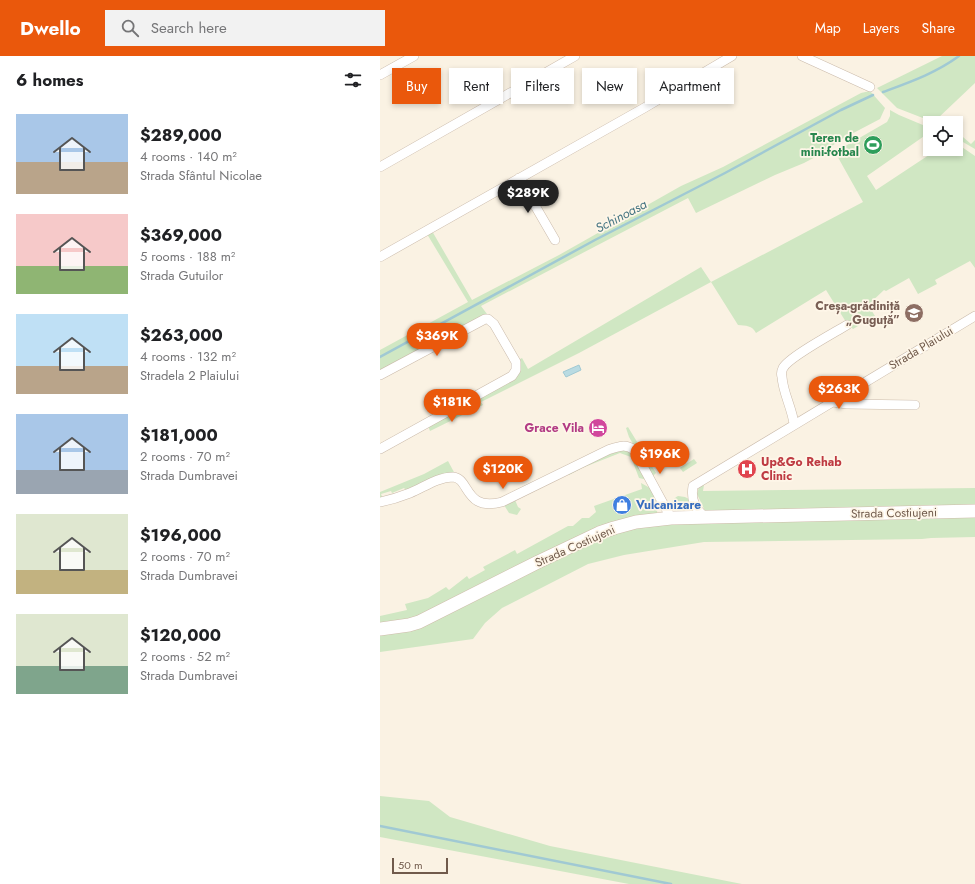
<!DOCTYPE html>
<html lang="en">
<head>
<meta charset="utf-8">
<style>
	:root { --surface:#fff; --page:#f2f2f2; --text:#202124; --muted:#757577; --accent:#ea580c }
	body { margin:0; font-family:Jost,sans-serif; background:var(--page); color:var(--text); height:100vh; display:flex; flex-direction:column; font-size:15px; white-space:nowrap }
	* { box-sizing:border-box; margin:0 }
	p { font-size:13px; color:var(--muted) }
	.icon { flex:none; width:22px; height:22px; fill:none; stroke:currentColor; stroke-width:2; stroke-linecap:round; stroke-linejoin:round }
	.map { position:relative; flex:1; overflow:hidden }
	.details { display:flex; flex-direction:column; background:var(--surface); width:380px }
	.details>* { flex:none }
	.top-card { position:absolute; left:12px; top:12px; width:380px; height:36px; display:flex; gap:8px }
	.controls { position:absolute; left:543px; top:60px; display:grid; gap:8px }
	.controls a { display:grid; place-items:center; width:40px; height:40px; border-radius:0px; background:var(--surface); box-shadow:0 2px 6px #0003; font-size:20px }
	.scale { position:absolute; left:12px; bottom:10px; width:56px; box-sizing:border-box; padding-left:4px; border:2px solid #705a4b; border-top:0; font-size:11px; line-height:14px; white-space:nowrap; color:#705a4b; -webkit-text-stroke:3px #fef6e8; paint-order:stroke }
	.price { position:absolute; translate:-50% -34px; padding:0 9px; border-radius:14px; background:var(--accent); color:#fff; font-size:13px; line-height:26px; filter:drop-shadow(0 1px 2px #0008) }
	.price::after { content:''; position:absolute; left:50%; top:24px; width:12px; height:9px; margin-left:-6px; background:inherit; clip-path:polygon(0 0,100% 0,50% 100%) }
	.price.on { background:#222; color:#fff }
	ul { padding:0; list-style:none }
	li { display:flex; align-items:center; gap:12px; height:100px; padding:0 16px }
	li span { display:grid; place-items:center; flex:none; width:112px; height:80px; border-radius:0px; color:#555 }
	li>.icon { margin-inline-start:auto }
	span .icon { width:48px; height:48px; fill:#fffc; stroke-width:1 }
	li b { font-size:17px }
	h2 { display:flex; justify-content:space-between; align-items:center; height:48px; padding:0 16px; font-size:17px }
	.pill { padding:0 14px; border-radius:0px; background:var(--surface); box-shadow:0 2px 6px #0003; font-size:14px; line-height:36px }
	.pill.on { background:var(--accent); color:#fff }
	header { display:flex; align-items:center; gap:24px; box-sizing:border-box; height:56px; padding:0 20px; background:var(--accent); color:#fff }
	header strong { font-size:19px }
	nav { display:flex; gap:22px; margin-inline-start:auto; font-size:14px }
	.search { width:280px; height:36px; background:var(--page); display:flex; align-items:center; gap:10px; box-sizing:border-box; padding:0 14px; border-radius:0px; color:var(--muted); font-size:15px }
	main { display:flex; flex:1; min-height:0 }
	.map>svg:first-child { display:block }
	.green { fill:#d0e7c3 }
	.water { fill:#b9dbe2; stroke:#a0c9d3 }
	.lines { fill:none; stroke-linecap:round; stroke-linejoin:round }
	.stream { stroke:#a0c9d3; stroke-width:2.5 }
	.street-casing { stroke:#cabaaa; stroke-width:10 }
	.secondary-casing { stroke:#cfbcab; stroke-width:14 }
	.street { stroke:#fff; stroke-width:9 }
	.secondary { stroke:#fff; stroke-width:13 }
	.labels { text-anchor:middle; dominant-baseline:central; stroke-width:3.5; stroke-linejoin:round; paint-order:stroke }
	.leisure-label { font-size:12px; font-weight:bold; fill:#27864d; stroke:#fef6e8; text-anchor:end }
	.education-label { font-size:12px; font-weight:bold; fill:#785e54; stroke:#fef6e8; text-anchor:end }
	.street-label { font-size:12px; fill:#705a4b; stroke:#fef6e8 }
	.hotel-label { font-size:12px; font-weight:bold; fill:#b23c85; stroke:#fef6e8; text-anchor:end }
	.health-label { font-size:12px; font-weight:bold; fill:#be3a42; stroke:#fef6e8; text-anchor:start }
	.shop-label { font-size:12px; font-weight:bold; fill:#366cbe; stroke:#fef6e8; text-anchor:start }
	.water-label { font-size:13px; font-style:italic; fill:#477683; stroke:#fef6e8 }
</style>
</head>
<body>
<header>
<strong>Dwello</strong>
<div class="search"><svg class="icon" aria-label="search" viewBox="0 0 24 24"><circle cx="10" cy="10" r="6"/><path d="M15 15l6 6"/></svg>Search here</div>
<nav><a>Map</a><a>Layers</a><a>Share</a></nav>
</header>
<main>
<section class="details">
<h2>6 homes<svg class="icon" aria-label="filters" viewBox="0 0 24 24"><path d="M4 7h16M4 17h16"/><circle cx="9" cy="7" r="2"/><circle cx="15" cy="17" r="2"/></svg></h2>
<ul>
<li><span style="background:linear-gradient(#a9c7e8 60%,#b9a48a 0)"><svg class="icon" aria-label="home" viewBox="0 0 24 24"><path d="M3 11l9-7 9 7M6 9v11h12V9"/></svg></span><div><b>$289,000</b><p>4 rooms · 140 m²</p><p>Strada Sfântul Nicolae</p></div></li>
<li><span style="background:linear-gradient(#f6c9c9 65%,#8fb573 0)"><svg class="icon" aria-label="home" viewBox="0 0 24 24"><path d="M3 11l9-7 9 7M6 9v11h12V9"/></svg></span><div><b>$369,000</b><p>5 rooms · 188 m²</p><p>Strada Gutuilor</p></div></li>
<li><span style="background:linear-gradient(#bfe0f5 65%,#b9a48a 0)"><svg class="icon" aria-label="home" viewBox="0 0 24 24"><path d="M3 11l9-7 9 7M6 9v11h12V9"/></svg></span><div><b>$263,000</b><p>4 rooms · 132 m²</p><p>Stradela 2 Plaiului</p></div></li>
<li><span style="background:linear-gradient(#a9c7e8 70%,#9aa5b1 0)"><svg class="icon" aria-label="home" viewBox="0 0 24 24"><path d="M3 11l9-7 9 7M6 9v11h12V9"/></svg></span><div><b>$181,000</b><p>2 rooms · 70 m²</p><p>Strada Dumbravei</p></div></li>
<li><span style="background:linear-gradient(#dfe7d0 70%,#c2b280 0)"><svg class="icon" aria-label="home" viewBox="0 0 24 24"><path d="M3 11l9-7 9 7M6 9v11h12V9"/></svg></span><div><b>$196,000</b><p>2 rooms · 70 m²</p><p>Strada Dumbravei</p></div></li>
<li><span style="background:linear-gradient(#dfe7d0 65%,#7fa58c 0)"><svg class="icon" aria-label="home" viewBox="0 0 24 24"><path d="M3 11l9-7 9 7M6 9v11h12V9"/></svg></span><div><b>$120,000</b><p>2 rooms · 52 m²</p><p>Strada Dumbravei</p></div></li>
</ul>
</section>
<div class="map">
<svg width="595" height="828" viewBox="0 0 595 828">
	<rect width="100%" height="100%" fill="#faf2e3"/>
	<path class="green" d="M 562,0 L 595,0 L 595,27 L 557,63 L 548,64 L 517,52 L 497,32 Z
		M 490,35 L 505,52 L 500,63 L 460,84 L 443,97 L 424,107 L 395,119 L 316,157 L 308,142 L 101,250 L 110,262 L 0,316 L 0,294 L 88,246 L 47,178 L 52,175 L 92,244 L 179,199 L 301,130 L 343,111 L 481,37 Z
		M 510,54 L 519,59 L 550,72 L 550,76 L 487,120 L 496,134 L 558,93 L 576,93 L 576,87 L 595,100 L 595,212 L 590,205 L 555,224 L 557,228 L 538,238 L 529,222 L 506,235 L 504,234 L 488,249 L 495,260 L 473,273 L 466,266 L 446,234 L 376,277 C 372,269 366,270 358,269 L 331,226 L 199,297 L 101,346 L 103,349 L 50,375 L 48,370 L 123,328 L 138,304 L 142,302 L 148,313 L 321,211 L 331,226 L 483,146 L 455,96 L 507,66 L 510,60 Z
		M 576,75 L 591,88 L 595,84 L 595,93 L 576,82 Z
		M 248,371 L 276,417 L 272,421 L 249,381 L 246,372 Z
		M 249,394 L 254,399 L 268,424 L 259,422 L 251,401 L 240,397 L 202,412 L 189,419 L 188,417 L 230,395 Z
		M 314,403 L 317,407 L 303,416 L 300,412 Z
		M 68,405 L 75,418 L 28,436 L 24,432 L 12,437 L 11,435 L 1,438 L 3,443 L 0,444 L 0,436 L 44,418 Z
		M 261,427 C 264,429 267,430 270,432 C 275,437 278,450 277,457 L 34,562 L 0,569 L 0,560 L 27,554 L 25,548 L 48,542 L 66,531 L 69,534 L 87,520 L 89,523 L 105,514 L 103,511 L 135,494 L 137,498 L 188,470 L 193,470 L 202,462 L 209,462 L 216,456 L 214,450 L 262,433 Z
		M 324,429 L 323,435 L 595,432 L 595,450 L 325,455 L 317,438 L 319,431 Z
		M 298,440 L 305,441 L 309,443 L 308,448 L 304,454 L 296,455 L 290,451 C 291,445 293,443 298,440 Z
		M 135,444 L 138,451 L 141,453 L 137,459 L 129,457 L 124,449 Z
		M 595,460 L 595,481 L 551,482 L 542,483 L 324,486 L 244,499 L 208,508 L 122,552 L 105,567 L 93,583 L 0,596 L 0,579 L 195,493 L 249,473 L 282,468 Z
		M 0,740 L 49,745 L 70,761 L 170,790 L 362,828 L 249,828 L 0,781 Z"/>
	<path class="water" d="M 199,309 L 201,314 L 186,321 L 183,316 Z"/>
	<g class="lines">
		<path class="stream" d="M 503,36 C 530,26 556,17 579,0
			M 0,301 L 215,184 L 345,117 L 461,54 L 493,39
			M 0,770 L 291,828"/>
		<g class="street-casing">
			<path id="street" d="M 422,0 L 490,31
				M 0,19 L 34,0
				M 0,111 L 195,0
				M 139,122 L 175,184
				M 0,201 L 264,52 L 352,0
				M 0,319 L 105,263 L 108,263 L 114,268 L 136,306 L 136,314 L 132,320 L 0,393
				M 453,346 L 467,348 L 535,349
				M 414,368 C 412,352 403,337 402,321 C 401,318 402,314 403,312 C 409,301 454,277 467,269
				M 0,446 C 10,444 20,441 30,437 C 43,432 57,421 73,421 C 90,422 84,456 122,446 L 228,394 C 237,391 245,387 254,394 L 291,462
				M 325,461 C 314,452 311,443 313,430 L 595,260"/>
		</g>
		<g class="secondary-casing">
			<path id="secondary" d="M 0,573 L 29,569 L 39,566 L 158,506 L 219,477 L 234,472 L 256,466 L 291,462 L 595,455"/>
		</g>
		<use href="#street" class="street"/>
		<use href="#secondary" class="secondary"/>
	</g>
	<defs>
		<g id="stadium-disc" transform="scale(1)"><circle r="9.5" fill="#2e9e5b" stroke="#fef6e8"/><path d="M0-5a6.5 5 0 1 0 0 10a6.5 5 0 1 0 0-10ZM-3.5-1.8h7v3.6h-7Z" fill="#fff"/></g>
		<g id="school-disc" transform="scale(1)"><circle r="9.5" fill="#8d6e63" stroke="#fef6e8"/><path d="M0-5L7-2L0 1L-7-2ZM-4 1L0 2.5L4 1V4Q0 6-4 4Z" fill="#fff"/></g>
		<g id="hotel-disc" transform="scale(1)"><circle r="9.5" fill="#d1479c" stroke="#fef6e8"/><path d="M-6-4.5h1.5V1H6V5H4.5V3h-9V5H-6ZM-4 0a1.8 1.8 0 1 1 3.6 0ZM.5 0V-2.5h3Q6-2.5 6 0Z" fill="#fff"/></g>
		<g id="hospital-disc" transform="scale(1)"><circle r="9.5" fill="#e0444e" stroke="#fef6e8"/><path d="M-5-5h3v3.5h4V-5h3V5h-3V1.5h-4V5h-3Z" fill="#fff"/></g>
		<g id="shop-disc" transform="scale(1)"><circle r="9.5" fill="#3f7fe0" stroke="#fef6e8"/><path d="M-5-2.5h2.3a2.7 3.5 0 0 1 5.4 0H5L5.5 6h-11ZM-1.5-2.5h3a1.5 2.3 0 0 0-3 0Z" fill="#fff"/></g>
	</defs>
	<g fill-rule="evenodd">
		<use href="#stadium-disc" x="493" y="89"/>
		<use href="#school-disc" x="534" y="257"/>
		<use href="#hotel-disc" x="218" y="372"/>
		<use href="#hospital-disc" x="367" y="413"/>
		<use href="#shop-disc" x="242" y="449"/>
	</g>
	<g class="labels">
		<g class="leisure-label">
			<text x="479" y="82">Teren de<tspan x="479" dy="14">mini-fotbal</tspan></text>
		</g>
		<g class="education-label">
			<text x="520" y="250">Creșa-grădiniță<tspan x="520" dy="14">„Guguță”</tspan></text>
		</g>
		<g class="street-label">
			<text transform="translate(541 292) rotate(-31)">Strada Plaiului</text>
			<text transform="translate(514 457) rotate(-1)">Strada Costiujeni</text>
			<text transform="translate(195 490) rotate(-24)">Strada Costiujeni</text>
		</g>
		<g class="hotel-label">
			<text x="204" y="372">Grace Vila</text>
		</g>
		<g class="health-label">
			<text x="381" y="406">Up&amp;Go Rehab<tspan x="381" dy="14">Clinic</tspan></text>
		</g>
		<g class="shop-label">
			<text x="256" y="449">Vulcanizare</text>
		</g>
		<g class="water-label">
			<text transform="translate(241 160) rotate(-28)">Schinoasa</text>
		</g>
	</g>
</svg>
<div class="controls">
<a><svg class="icon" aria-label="locate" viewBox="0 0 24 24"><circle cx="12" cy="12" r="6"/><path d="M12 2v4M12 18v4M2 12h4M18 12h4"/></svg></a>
</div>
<div class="scale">50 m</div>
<b class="price on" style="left:148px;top:158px">$289K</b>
<b class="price" style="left:57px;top:301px">$369K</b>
<b class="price" style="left:459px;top:354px">$263K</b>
<b class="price" style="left:72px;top:367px">$181K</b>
<b class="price" style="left:280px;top:419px">$196K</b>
<b class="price" style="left:123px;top:434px">$120K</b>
<div class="top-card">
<a class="pill on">Buy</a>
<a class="pill">Rent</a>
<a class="pill">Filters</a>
<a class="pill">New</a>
<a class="pill">Apartment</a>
</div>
</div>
</main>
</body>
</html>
